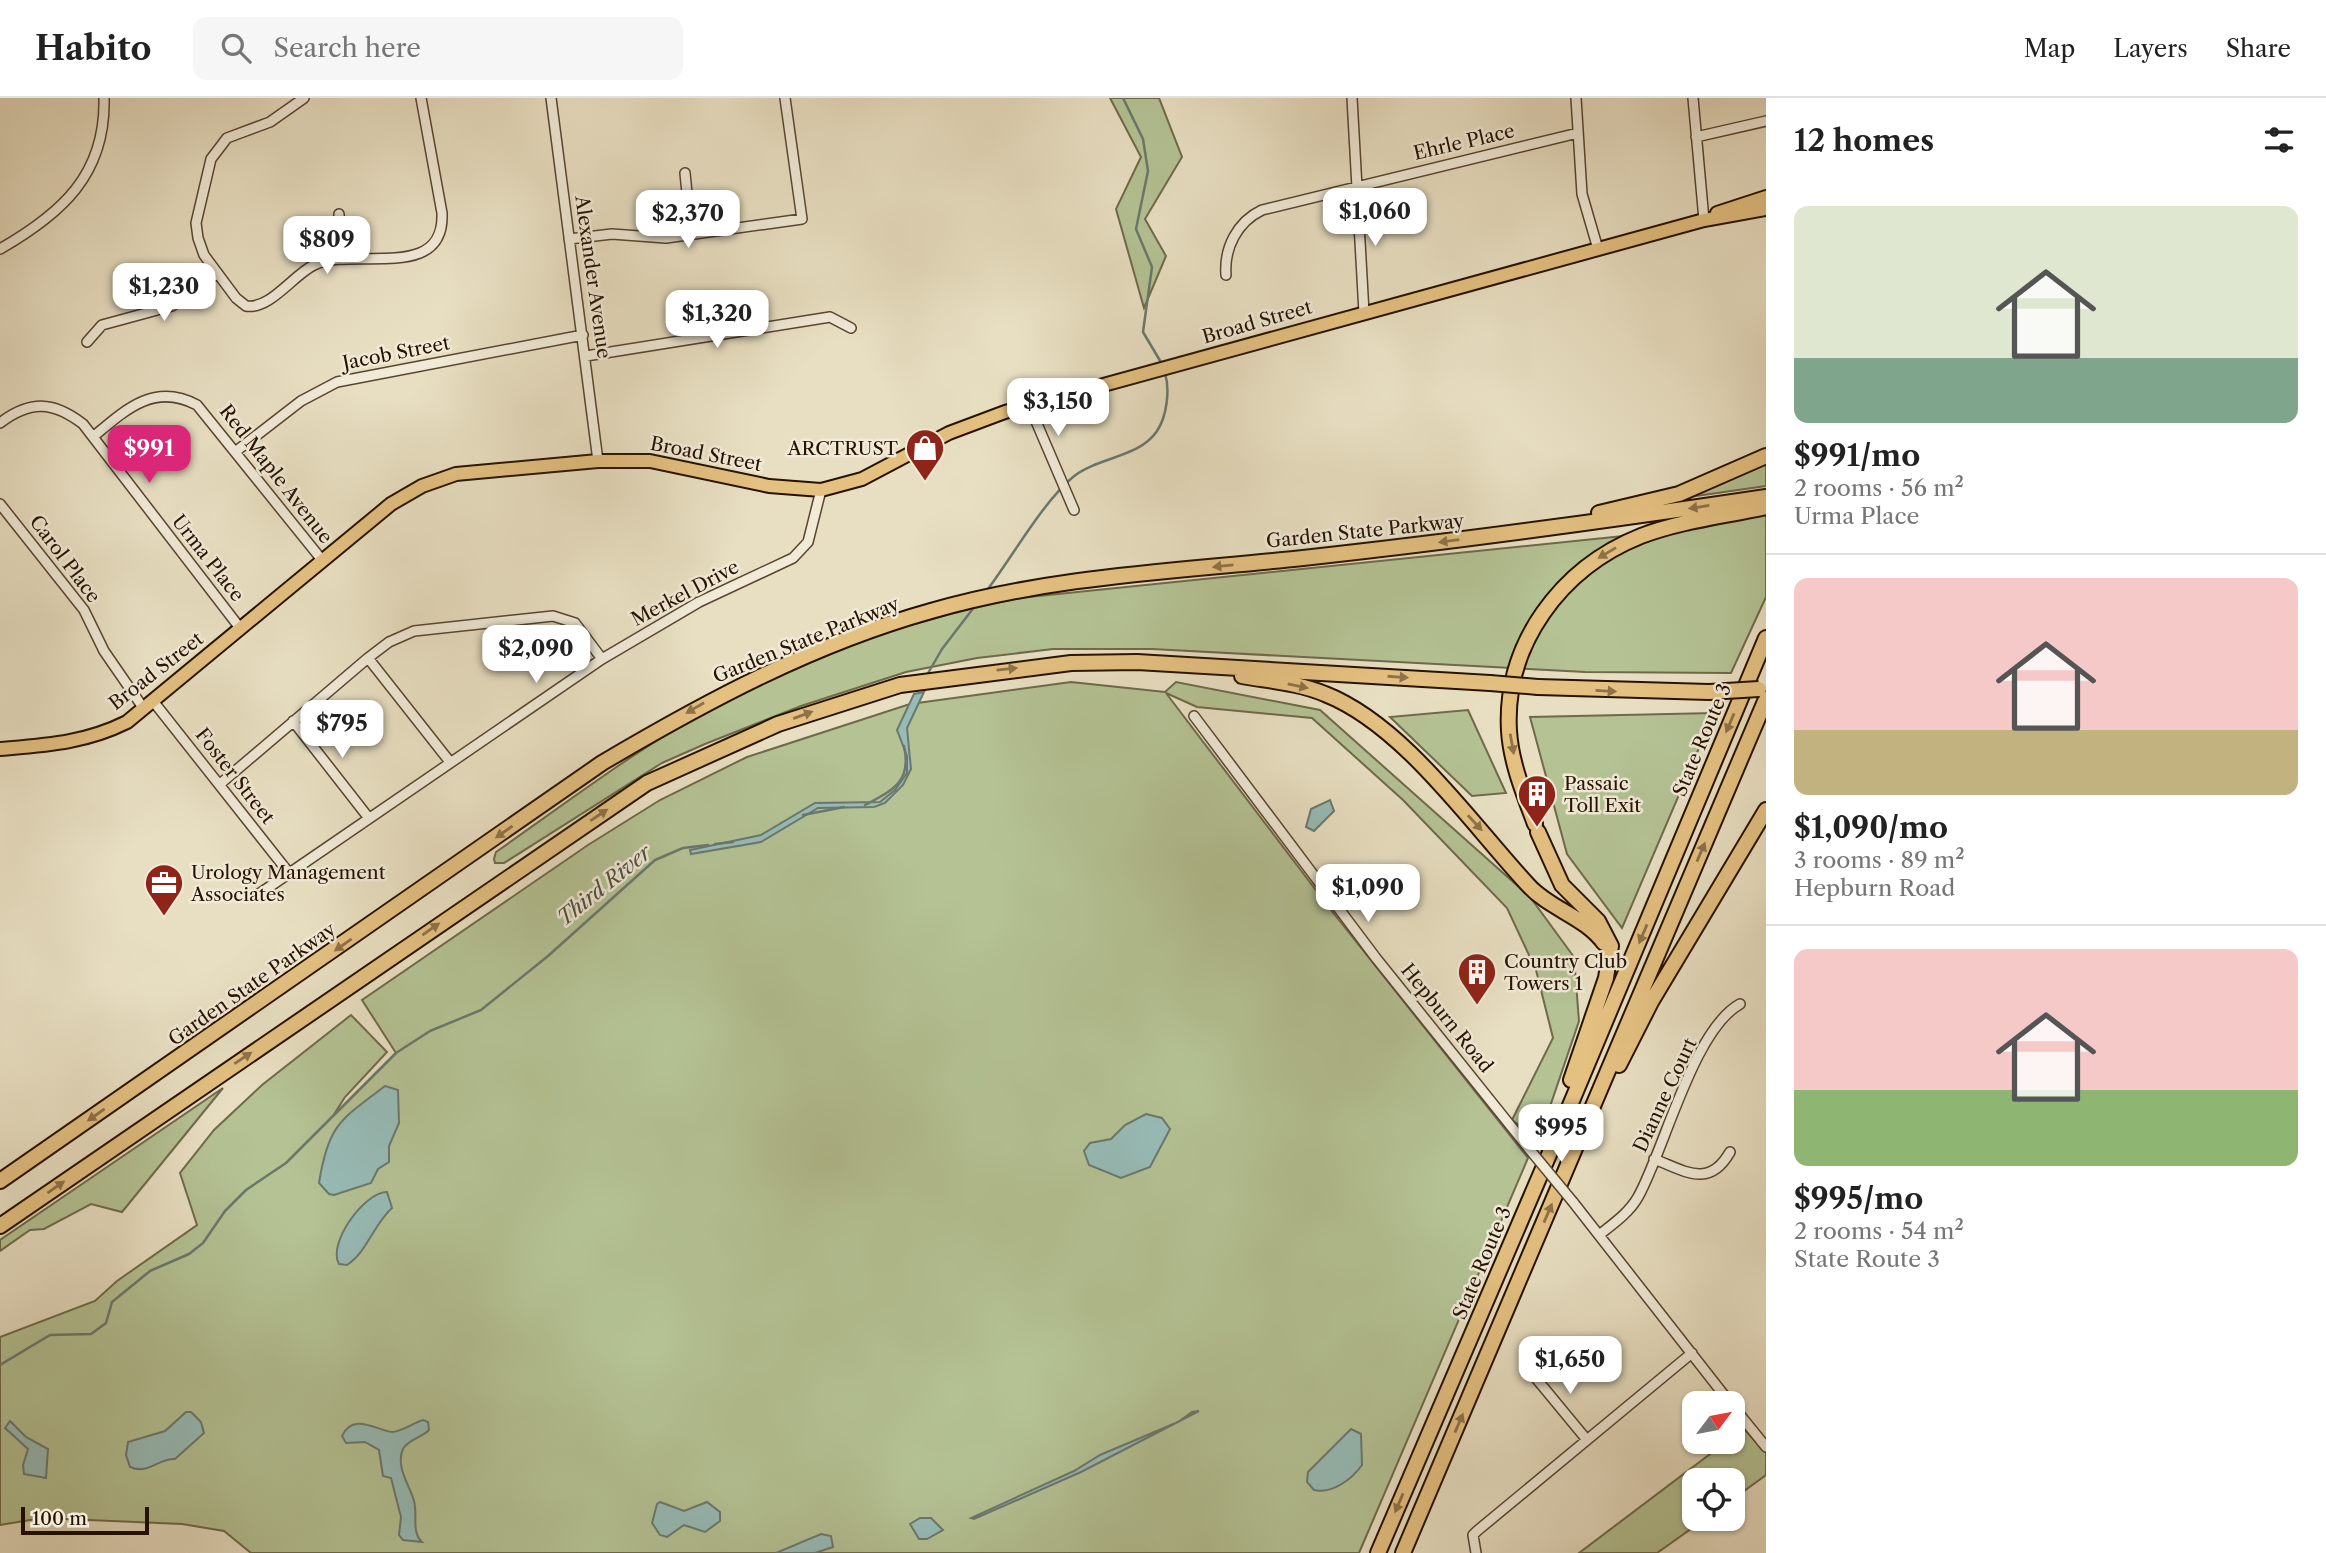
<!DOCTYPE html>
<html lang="en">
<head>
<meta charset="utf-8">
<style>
	:root { --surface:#fff; --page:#f6f6f6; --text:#222; --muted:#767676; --line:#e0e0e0; --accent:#db2777 }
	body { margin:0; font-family:"Libre Caslon Text",serif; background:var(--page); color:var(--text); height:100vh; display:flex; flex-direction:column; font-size:26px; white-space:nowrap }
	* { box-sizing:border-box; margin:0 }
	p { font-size:23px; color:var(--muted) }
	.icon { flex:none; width:38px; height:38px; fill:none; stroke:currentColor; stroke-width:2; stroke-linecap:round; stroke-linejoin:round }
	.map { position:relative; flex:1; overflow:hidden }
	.panel { display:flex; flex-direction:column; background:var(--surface); width:560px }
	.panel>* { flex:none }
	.needle { width:46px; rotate:58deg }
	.buttons { position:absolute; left:1682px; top:1293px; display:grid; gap:14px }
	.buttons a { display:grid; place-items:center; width:63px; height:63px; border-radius:14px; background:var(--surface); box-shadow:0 2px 5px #0004; font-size:35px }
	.scale { position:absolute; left:21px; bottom:18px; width:128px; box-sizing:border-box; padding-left:7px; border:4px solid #271200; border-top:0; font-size:19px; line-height:24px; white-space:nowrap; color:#271200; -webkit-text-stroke:5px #f0ead7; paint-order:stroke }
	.price { position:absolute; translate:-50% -60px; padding:0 16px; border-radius:14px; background:#fff; color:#222; font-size:23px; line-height:46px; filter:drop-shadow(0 2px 4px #0008) }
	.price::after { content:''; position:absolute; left:50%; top:42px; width:21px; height:16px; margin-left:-10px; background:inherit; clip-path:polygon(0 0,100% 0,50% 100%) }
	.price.selected { background:var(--accent); color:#fff }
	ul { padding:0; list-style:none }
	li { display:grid; align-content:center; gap:14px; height:371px; padding:0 28px }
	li+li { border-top:2px solid var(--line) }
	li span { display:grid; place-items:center; height:217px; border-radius:14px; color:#555 }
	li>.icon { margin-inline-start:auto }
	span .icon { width:126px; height:126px; fill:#fffc; stroke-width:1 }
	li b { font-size:30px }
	h2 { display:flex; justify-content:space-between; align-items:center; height:84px; padding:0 28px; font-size:30px }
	header { display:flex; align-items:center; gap:42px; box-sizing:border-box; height:98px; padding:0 35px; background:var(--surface); border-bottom:2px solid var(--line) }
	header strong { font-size:33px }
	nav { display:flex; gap:38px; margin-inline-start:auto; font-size:24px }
	.search { width:490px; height:63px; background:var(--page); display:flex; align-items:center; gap:18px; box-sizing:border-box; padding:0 24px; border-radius:14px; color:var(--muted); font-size:26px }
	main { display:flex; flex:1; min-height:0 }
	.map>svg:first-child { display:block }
	.green { fill:#b4c294; stroke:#6e6a4a; stroke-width:2 }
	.water { fill:#97bcb7; stroke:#6a786e; stroke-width:2 }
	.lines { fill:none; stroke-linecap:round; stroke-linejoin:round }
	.stream { stroke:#6a786e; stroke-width:2.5 }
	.minor-casing { stroke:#574530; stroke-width:12 }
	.major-casing { stroke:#271200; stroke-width:16 }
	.highway-casing { stroke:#271200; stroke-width:18 }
	.minor { stroke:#f0ead7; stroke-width:9 }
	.major { stroke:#e4c081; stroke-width:12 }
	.highway { stroke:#e4c081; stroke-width:14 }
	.minor-bridge-casing { stroke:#574530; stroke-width:12; stroke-linecap:butt }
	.highway-bridge-casing { stroke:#271200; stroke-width:18; stroke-linecap:butt }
	.minor-bridge { stroke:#f0ead7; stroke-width:9 }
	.highway-bridge { stroke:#e4c081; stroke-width:14 }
	.oneway { fill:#8f7247 }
	.labels { text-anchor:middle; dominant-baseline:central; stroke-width:5; stroke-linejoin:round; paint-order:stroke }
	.street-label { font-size:19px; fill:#271200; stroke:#f0ead7 }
	.poi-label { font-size:19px; fill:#271200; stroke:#f0ead7; text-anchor:start }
	.water-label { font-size:21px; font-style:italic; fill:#4e4e40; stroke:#f0ead7 }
</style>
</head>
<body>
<header>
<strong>Habito</strong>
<div class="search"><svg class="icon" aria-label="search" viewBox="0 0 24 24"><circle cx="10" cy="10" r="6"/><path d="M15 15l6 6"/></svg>Search here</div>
<nav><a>Map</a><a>Layers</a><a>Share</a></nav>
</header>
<main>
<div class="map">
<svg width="1766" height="1455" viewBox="0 0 1766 1455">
	<rect width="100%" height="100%" fill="#e8dfc2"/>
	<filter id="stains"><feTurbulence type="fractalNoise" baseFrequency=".00286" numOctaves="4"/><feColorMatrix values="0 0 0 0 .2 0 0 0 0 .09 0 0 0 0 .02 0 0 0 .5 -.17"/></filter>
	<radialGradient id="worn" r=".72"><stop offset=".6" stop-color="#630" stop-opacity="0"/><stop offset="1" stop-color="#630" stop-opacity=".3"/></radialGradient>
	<path class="green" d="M 1110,0 L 1159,0 L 1182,59 L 1145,121 L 1166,158 L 1144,210 L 1116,111 L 1141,59 Z
		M 1766,362 L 1766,388 L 1689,399 Z
		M 1766,415 L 1766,499 L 1731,575 L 1585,574 L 1152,551 L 1053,551 L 977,560 L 906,574 L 801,608 L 705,646 L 662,665 L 504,765 L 495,765 L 494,761 L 496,754 C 569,703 638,650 716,607 C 809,554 914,522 1019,500 L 1701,430 Z
		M 1071,584 L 1165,594 L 1176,584 L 1320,612 L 1530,799 L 1574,859 L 1579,923 L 1539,1041 L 1512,1022 L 1553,940 L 1536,872 L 1507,810 L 1403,702 L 1312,620 L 1197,609 L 1166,595 L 1331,812 L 1528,1060 L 1359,1455 L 251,1455 L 224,1433 L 182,1426 L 42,1420 L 0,1427 L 0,1239 L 95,1203 L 117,1183 L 197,1127 L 180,1075 L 214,1032 L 262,987 L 351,917 L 387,954 L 345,999 L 333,1018 L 396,955 L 362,902 L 588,747 L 660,702 L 747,659 L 910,606 Z
		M 1468,612 L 1506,695 L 1472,698 L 1390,619 Z
		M 1714,615 L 1622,830 L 1567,756 L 1530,619 Z
		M 223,990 L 122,1114 L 91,1106 L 44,1131 L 30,1132 L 0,1153 L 0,1142 Z
		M 1743,1330 L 1766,1354 L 1766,1377 L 1733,1401 L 1732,1382 L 1694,1382 L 1694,1421 L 1705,1421 L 1657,1455 L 1579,1455 L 1726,1344 L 1732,1344 L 1733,1339 Z"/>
	<path class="water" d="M 924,594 L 907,630 L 911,671 L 903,687 L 885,705 L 874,709 L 818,710 L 761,744 L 691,756 L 690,752 L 761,737 L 815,705 L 880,704 L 895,692 L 907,675 L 907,658 L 897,632 L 914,596 Z
		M 1330,702 L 1334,713 L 1314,733 L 1306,729 L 1311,711 Z
		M 385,988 L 398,992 L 399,1025 L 389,1048 L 389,1064 L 378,1071 L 371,1085 L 334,1097 L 329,1096 L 319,1085 C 328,1027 340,1022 385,988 Z
		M 1146,1016 L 1162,1020 L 1170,1031 L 1150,1069 L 1121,1080 L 1089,1067 L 1084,1053 L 1090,1045 L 1111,1041 L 1125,1027 Z
		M 387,1094 L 392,1110 C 373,1127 368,1153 347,1167 L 339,1166 C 327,1146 364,1094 387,1094 Z
		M 1199,1313 L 1081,1374 L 974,1421 L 971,1420 L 1074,1373 L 1100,1357 L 1178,1324 L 1192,1314 Z
		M 186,1314 L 191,1314 L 201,1324 L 204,1335 L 175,1361 C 158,1360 149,1377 130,1369 L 126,1357 L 128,1344 L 165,1333 Z
		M 423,1322 L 428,1324 L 429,1332 C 423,1339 407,1342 403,1351 C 395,1368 410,1388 414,1403 C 418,1419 411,1433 422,1444 L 403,1442 L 399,1437 L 401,1419 L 391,1380 L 383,1378 L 379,1352 L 365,1344 L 346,1345 L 342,1338 C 353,1314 376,1332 392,1334 C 401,1334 415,1324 423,1322 Z
		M 10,1323 L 26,1339 L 48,1351 L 46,1380 L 24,1376 L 23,1367 L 28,1351 L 5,1330 Z
		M 1351,1331 L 1361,1336 L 1362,1367 C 1352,1381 1333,1396 1314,1392 L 1307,1384 L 1308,1374 Z
		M 660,1404 L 684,1413 L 707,1404 L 720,1414 L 720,1423 L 705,1434 L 684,1427 L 667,1439 L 660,1437 L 652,1425 L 657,1406 Z
		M 920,1420 L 931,1420 L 943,1432 L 927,1441 L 919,1441 L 910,1426 Z
		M 821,1436 L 831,1438 L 833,1449 L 815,1455 L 776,1455 Z"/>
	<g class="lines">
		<path class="stream" d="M 1123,0 L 1143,41 L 1148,73 L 1136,131 L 1152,169 L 1143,234 L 1162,266
			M 985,495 C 1011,461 1042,405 1073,379 C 1097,359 1139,360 1157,333 C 1167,318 1170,292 1165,275
			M 927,577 L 942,551 L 975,508
			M 865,707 C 893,692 912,684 904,648
			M 803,717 L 844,709
			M 715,746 L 733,744
			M 0,1267 L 50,1237 L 91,1236 L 106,1225 L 112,1204 L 150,1173 L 189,1156 L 203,1145 L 225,1113 L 246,1092 L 286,1065 L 396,955 L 430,933 L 481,912 L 548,858 L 655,762 L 683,750 L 708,747"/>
		<g class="minor-casing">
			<path id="minor" d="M 304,0 L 270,24 L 227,40 L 211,61 L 196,125 L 198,140 L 204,157 L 236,200 L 246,208 C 270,212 293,177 314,167 C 353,148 445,185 442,115 L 421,0
				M 551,0 L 598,363
				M 1352,0 L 1364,215
				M 1576,0 L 1582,96 L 1598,151
				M 1693,0 L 1704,122
				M 1696,39 L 1766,23
				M 685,75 L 691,136
				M 339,116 L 341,160
				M 569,141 L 612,136 L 666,140 L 802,121 L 785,0
				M 0,151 C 61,116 106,77 104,0
				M 1226,177 C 1224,150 1237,124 1262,112 L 1578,35
				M 87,244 L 102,227 L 172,208 L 217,175
				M 586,258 L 830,219 L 851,230
				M 1029,307 L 1074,412
				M 0,325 C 30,302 53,303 83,326 L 240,530
				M 93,339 C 125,312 154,284 197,307 L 322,462
				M 235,354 L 301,303 L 337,284 L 583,237
				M 0,406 L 84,512 L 104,553 L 144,611
				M 368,560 L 450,664
				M 153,603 L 289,775
				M 1194,618 L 1376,860 L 1526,1047
				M 293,623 L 368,719
				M 220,686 L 368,560 L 389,544 L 414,533 L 553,518 L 575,525 L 602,561
				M 256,798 L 602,561 L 699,504 L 793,460 L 808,444 L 821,392
				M 1654,1061 C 1685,1073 1709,1091 1730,1054
				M 1573,1104 L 1731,1306
				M 1599,1137 C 1613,1126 1629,1115 1638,1099 C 1664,1053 1693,932 1740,906
				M 1530,1273 L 1587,1342
				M 1732,1307 L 1766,1349
				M 1476,1455 L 1473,1437 L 1477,1433 L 1692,1255"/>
		</g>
		<g class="major-casing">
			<path id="major" d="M 1717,115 L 1766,99
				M 0,651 C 46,647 85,645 127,624 L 391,406 L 422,388 L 456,376 L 598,363 L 650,363 L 769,388 L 821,392 L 862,381 L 949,335 L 1005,314 L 1704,122 L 1766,111"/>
		</g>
		<g class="highway-casing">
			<path id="highway" d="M 1599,415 L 1679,396 L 1766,358
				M 1242,578 C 1270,583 1299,585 1325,596 C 1404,627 1472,727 1529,788 C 1550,811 1585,819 1604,845
				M 1538,589 L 1709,594
				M 1535,726 C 1524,696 1511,665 1509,633 C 1504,546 1561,470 1641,438 C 1680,423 1725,418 1766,409
				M 1538,734 L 1562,787 L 1598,823 L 1611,848 L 1606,880 L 1571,982
				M 1619,967 L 1651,904 L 1766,712
				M 0,1083 L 602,665 C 707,603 813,546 931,513 C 1051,478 1180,473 1303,460 C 1458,443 1612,422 1766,399
				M 0,1128 L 647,685 L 778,626 L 900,587 L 1071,565 L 1137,564 L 1490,585
				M 1378,1455 L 1566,1017 L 1766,540
				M 1403,1455 L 1766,601"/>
		</g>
		<use href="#minor" class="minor"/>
		<use href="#major" class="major"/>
		<use href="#highway" class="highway"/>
		<g class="minor-bridge-casing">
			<path id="minor-bridge" d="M 1526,1047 L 1573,1104"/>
		</g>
		<g class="highway-bridge-casing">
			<path id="highway-bridge" d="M 1490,585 L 1538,589
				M 1709,594 L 1759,591"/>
		</g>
		<use href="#minor-bridge" class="minor-bridge"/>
		<use href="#highway-bridge" class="highway-bridge"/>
	</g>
	<defs><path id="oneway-solid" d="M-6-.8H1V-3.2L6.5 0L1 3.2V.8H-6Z" transform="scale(1.75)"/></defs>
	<g class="oneway">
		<use href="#oneway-solid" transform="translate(1699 409) rotate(171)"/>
		<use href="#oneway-solid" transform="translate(1449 443) rotate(173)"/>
		<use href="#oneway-solid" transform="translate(1607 455) rotate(149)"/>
		<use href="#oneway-solid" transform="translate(1223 468) rotate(174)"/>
		<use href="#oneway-solid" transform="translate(1007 571) rotate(-6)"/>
		<use href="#oneway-solid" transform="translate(1398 579) rotate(4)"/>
		<use href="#oneway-solid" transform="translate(1298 588) rotate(12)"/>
		<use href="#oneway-solid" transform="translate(1606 593) rotate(3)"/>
		<use href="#oneway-solid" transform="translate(695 610) rotate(150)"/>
		<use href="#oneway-solid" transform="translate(803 617) rotate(-20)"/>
		<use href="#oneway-solid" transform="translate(1730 625) rotate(113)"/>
		<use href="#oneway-solid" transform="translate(1512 646) rotate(80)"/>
		<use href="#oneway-solid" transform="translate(599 717) rotate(-34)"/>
		<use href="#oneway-solid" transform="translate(1475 725) rotate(47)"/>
		<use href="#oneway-solid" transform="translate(504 734) rotate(145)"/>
		<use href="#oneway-solid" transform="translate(1701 754) rotate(-67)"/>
		<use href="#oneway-solid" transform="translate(431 831) rotate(-35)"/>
		<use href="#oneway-solid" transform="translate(1643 836) rotate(113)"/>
		<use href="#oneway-solid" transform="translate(343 847) rotate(145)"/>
		<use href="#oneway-solid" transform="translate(243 960) rotate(-34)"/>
		<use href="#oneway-solid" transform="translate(96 1017) rotate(145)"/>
		<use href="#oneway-solid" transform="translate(56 1089) rotate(-35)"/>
		<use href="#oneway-solid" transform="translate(1548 1115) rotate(-67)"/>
		<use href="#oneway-solid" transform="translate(1459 1325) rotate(-67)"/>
		<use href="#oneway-solid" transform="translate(1399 1405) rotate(113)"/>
	</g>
	<defs>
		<g id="shop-pin" transform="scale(2.0125)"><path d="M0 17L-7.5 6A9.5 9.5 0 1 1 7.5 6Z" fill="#8f2418" stroke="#f0ead7"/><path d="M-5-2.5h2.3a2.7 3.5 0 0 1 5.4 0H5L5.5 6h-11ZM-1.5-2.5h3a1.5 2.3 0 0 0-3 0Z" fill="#fff"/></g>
		<g id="building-pin" transform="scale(2.0125)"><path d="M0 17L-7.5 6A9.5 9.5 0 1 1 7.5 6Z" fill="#8f2418" stroke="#f0ead7"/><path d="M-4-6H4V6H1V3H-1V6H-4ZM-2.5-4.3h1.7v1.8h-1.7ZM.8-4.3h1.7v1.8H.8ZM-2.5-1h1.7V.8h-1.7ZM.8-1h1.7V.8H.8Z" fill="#fff"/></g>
		<g id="office-pin" transform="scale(2.0125)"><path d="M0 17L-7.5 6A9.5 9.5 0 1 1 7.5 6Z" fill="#8f2418" stroke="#f0ead7"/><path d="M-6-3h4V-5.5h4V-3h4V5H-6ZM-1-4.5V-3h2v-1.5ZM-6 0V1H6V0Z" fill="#fff"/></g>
	</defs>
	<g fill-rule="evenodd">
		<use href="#shop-pin" x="925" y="350"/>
		<use href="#building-pin" x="1537" y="696"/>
		<use href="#office-pin" x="164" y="785"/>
		<use href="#building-pin" x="1477" y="874"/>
	</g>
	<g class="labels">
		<g class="street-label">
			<text transform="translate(1464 44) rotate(-13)">Ehrle Place</text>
			<text transform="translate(593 179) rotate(82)">Alexander Avenue</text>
			<text transform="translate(1257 224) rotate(-16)">Broad Street</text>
			<text transform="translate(396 255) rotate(-11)">Jacob Street</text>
			<text transform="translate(706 356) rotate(11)">Broad Street</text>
			<text transform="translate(276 376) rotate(52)">Red Maple Avenue</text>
			<text transform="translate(1365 433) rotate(-6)">Garden State Parkway</text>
			<text transform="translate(208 460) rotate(52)">Urma Place</text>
			<text transform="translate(65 461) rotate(53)">Carol Place</text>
			<text transform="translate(685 495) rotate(-28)">Merkel Drive</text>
			<text transform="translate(806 542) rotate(-22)">Garden State Parkway</text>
			<text transform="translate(156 573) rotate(-38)">Broad Street</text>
			<text transform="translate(1702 642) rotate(-67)">State Route 3</text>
			<text transform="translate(235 678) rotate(52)">Foster Street</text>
			<text transform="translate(252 886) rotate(-35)">Garden State Parkway</text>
			<text transform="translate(1447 920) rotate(51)">Hepburn Road</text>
			<text transform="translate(1665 997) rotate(-65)">Dianne Court</text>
			<text transform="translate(1482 1165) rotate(-67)">State Route 3</text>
		</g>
		<g class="poi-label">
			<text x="898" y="350" text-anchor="end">ARCTRUST</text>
			<text x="1564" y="685">Passaic<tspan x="1564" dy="22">Toll Exit</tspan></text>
			<text x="191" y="774">Urology Management<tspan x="191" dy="22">Associates</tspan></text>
			<text x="1504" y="863">Country Club<tspan x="1504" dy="22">Towers 1</tspan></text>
		</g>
		<g class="water-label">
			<text transform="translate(604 787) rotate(-39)">Third River</text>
		</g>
	</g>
	<rect width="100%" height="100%" filter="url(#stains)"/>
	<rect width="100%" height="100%" fill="url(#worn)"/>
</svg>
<div class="buttons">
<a><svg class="needle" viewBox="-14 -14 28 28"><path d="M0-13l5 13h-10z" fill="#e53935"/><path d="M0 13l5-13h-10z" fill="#767676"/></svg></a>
<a><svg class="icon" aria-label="locate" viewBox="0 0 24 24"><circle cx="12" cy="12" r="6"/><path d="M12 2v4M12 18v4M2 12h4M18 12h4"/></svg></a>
</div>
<div class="scale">100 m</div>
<b class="price" style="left:1375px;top:150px">$1,060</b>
<b class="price" style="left:688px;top:152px">$2,370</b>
<b class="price" style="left:327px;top:178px">$809</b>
<b class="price" style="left:164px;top:225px">$1,230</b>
<b class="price" style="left:717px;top:252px">$1,320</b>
<b class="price" style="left:1058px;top:340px">$3,150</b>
<b class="price selected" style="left:149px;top:387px">$991</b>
<b class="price" style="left:536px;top:587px">$2,090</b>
<b class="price" style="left:342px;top:662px">$795</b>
<b class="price" style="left:1368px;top:826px">$1,090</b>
<b class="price" style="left:1561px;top:1066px">$995</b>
<b class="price" style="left:1570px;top:1298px">$1,650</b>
</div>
<section class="panel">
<h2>12 homes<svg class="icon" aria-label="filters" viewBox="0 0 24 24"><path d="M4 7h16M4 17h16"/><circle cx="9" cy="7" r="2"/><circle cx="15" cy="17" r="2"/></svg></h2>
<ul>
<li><span style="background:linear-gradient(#dfe7d0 70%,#7fa58c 0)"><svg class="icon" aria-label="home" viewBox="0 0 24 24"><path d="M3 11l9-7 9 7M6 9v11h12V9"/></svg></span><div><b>$991/mo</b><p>2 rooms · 56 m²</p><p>Urma Place</p></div></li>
<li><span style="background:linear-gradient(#f6c9c9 70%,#c2b280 0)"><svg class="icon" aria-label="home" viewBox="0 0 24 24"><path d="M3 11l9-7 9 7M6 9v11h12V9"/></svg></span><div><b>$1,090/mo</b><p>3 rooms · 89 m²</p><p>Hepburn Road</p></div></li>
<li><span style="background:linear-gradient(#f6c9c9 65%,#8fb573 0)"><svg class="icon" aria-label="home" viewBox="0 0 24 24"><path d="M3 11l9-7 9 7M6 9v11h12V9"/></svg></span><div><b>$995/mo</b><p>2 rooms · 54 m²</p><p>State Route 3</p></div></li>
</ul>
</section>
</main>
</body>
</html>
